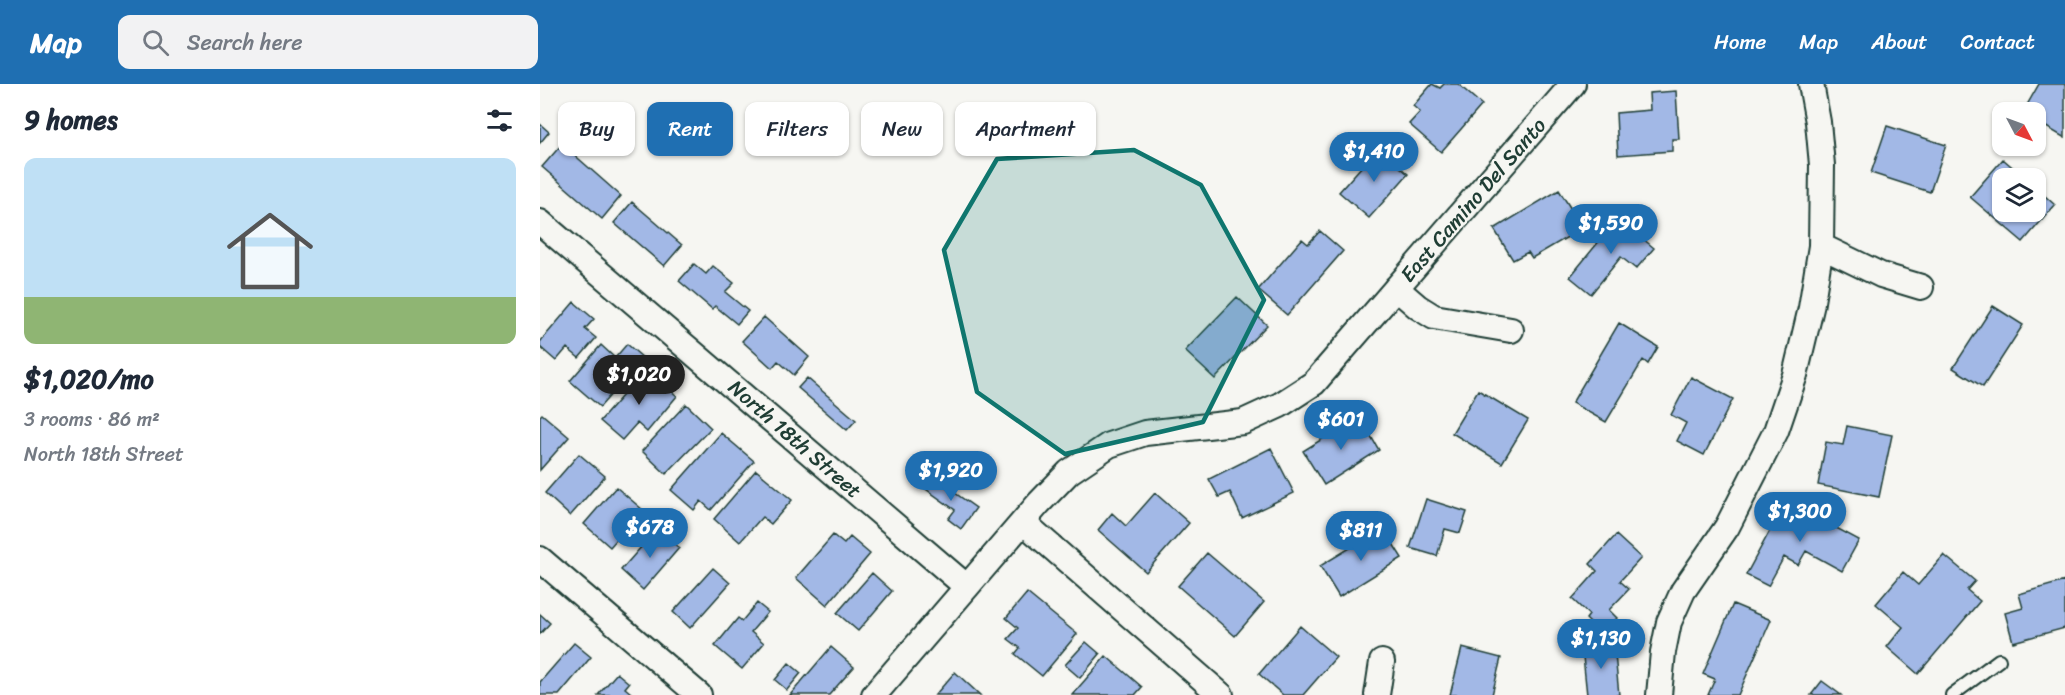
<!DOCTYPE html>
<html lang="en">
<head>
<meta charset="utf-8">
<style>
	:root { --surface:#fff; --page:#f2f2f3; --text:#1f2937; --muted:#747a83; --line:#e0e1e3; --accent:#1f6fb2 }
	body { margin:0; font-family:Sriracha,sans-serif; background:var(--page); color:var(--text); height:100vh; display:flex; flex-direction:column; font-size:22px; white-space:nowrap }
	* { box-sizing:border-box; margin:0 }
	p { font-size:20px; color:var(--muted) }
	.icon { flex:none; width:33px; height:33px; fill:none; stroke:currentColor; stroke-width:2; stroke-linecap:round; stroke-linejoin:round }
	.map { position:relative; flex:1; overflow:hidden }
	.panel { display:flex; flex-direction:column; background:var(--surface); width:540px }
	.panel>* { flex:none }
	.banner { position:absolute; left:18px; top:18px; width:570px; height:54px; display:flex; gap:12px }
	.needle { width:39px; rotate:131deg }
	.buttons { position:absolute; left:1452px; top:18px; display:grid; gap:12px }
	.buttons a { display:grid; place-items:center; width:54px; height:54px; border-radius:12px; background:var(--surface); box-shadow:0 2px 4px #0004; font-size:30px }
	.price { position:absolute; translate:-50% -51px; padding:0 14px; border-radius:21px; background:var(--accent); color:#fff; font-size:20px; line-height:39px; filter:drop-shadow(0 2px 3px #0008) }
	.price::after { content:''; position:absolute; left:50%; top:36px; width:18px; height:14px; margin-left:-9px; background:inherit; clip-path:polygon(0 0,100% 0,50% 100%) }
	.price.active { background:#222; color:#fff }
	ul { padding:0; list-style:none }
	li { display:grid; align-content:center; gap:12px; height:318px; padding:0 24px }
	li+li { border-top:2px solid var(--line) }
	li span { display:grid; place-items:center; height:186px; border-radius:12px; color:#555 }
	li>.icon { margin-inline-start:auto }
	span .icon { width:108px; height:108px; fill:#fffc; stroke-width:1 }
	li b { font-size:26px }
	h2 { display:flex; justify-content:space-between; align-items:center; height:72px; padding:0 24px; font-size:26px }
	.tag { padding:0 21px; border-radius:12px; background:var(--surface); box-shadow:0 2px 4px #0004; font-size:21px; line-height:54px }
	.tag.active { background:var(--accent); color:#fff }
	header { display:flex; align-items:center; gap:36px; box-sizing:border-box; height:84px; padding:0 30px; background:var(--accent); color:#fff }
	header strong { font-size:28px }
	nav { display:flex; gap:33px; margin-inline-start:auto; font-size:21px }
	.search { width:420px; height:54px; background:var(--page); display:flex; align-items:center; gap:15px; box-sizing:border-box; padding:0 21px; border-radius:12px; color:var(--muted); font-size:22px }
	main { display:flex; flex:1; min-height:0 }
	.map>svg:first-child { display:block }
	.building { fill:#a2b8e6; stroke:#1f3d34; stroke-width:1.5 }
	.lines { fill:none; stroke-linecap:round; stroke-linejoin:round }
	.lane-casing { stroke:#1f3d34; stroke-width:16 }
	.street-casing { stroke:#1f3d34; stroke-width:28 }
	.lane { stroke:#f6f6f2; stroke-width:12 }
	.street { stroke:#f6f6f2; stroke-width:24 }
	.marked { fill:#0f766e; fill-opacity:0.2; stroke:#0f766e; stroke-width:4.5; stroke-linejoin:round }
	.labels { text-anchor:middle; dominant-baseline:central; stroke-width:4.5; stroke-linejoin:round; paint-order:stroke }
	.street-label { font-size:21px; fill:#1f3d34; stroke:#f6f6f2 }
</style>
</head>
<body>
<header>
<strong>Map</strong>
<div class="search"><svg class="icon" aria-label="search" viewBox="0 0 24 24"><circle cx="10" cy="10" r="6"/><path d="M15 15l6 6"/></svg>Search here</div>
<nav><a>Home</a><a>Map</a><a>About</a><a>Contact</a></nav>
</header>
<main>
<section class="panel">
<h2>9 homes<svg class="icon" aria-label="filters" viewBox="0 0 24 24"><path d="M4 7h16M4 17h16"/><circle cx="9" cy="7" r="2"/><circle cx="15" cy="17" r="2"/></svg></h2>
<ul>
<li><span style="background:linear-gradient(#bfe0f5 75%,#8fb573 0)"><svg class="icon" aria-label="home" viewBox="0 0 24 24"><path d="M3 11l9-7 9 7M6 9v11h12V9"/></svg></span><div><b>$1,020/mo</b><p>3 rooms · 86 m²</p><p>North 18th Street</p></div></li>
</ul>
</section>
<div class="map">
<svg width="1525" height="611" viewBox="0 0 1525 611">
	<rect width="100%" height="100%" fill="#f6f6f2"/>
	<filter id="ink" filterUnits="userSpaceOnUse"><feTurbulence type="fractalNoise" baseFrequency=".0167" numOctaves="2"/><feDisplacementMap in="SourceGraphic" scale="12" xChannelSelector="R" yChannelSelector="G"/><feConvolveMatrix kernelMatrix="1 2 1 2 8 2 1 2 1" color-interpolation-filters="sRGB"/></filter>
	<g filter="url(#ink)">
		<path class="building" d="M 892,0 L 900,4 L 904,0 L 918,0 L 942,21 L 901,68 L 869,40 L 880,28 L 873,22 Z
			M 1499,0 L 1525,0 L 1525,54 L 1496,37 L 1496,28 L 1483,28 Z
			M 1136,7 L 1139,55 L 1132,55 L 1132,67 L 1078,71 L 1076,29 L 1110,26 L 1109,9 Z
			M 0,40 L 9,48 L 0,59 Z
			M 1347,42 L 1406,61 L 1390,108 L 1331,89 Z
			M 22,60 L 81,112 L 62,135 L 2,83 Z
			M 838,64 L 868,90 L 829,134 L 799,108 Z
			M 1463,75 L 1485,94 L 1462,94 L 1462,128 L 1496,128 L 1496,104 L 1515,121 L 1483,158 L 1430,113 Z
			M 1019,106 L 1043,144 L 992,174 L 988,168 L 973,176 L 954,145 Z
			M 92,118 L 142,161 L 124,182 L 74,139 Z
			M 1078,134 L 1114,164 L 1096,185 L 1081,173 L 1051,210 L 1030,193 Z
			M 780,147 L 803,167 L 747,231 L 718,206 L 762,155 L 768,160 Z
			M 154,180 L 166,190 L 173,182 L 194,199 L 185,208 L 208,227 L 197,240 L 175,222 L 172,225 L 139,197 Z
			M 697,213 L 727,241 L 675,295 L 645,267 Z
			M 34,218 L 54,235 L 45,245 L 56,254 L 39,274 L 27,264 L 16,277 L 0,263 L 0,258 Z
			M 1453,222 L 1483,241 L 1443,303 L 1413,284 Z
			M 224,233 L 269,273 L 254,291 L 238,277 L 232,284 L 202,257 Z
			M 1079,239 L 1118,263 L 1108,280 L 1103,276 L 1066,338 L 1032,319 Z
			M 87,260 L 103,274 L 60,323 L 30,297 L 61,261 L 75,274 Z
			M 106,285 L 137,312 L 107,348 L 97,339 L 82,356 L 60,337 Z
			M 1151,293 L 1193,315 L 1164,371 L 1137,357 L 1146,339 L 1131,331 Z
			M 267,294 L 316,336 L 307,346 L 258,304 Z
			M 938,306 L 988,336 L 962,379 L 912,349 Z
			M 146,320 L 171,344 L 126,390 L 102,367 Z
			M 2,330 L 29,353 L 0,386 L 0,332 Z
			M 819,332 L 839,366 L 784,401 L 763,367 Z
			M 1307,342 L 1352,351 L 1339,413 L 1278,401 L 1286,358 L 1303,361 Z
			M 181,349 L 214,377 L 171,426 L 161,417 L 154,426 L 131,406 Z
			M 731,364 L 754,409 L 702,434 L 690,408 L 679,413 L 669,395 Z
			M 39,370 L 65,392 L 30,432 L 5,409 Z
			M 216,386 L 252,416 L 231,440 L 222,433 L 200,458 L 174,435 Z
			M 391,392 L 436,424 L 421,445 L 408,435 L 415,426 L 383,403 Z
			M 76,403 L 103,426 L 70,463 L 44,440 Z
			M 615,409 L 649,439 L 606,488 L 558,446 L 572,429 L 586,442 Z
			M 886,415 L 927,428 L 920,449 L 905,445 L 897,472 L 870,464 Z
			M 1246,417 L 1319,456 L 1302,487 L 1266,467 L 1258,481 L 1244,473 L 1228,502 L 1206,491 Z
			M 843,444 L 862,474 L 799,513 L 780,482 Z
			M 117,445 L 139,464 L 103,506 L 81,486 Z
			M 293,451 L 304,460 L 310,453 L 330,470 L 287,521 L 256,494 Z
			M 1076,451 L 1101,474 L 1080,497 L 1089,505 L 1069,526 L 1077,534 L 1062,551 L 1046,535 L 1049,531 L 1032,515 L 1057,487 L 1050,480 Z
			M 667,469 L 724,518 L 695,552 L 638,502 Z
			M 1404,471 L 1435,497 L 1427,506 L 1440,517 L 1378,590 L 1347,563 L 1363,543 L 1336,520 L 1363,488 L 1378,501 Z
			M 173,484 L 190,499 L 150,544 L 133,528 Z
			M 332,489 L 352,507 L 318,547 L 297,529 Z
			M 1525,497 L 1525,544 L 1473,558 L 1465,529 L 1483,524 L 1479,510 Z
			M 487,509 L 537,550 L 502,592 L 475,570 L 480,564 L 468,555 L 478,544 L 466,534 Z
			M 217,519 L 228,528 L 211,548 L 224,559 L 202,585 L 175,562 L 198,534 L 202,537 Z
			M 1193,520 L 1231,536 L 1198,611 L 1168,611 L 1175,595 L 1163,590 Z
			M 0,530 L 10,539 L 0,550 Z
			M 760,542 L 796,573 L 763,611 L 743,611 L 719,590 Z
			M 546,558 L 560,570 L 540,594 L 525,581 Z
			M 34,559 L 51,573 L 19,611 L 0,611 L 0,598 Z
			M 1074,560 L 1079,611 L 1047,611 L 1042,563 Z
			M 291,563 L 314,583 L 289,611 L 250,611 Z
			M 922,564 L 961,574 L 952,611 L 910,611 Z
			M 566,572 L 602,603 L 595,611 L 532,611 Z
			M 249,579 L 261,589 L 247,606 L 235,596 Z
			M 415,588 L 440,611 L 395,611 Z
			M 77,589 L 89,599 L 85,604 L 91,609 L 89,611 L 58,611 Z
			M 1282,597 L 1301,611 L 1271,611 Z"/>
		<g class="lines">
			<g class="lane-casing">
				<path id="lane" d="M 1412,611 L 1459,576"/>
			</g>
			<g class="street-casing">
				<path id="street" d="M 0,138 L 427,503
					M 1281,162 L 1341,191 L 1381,203
					M 856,204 L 878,223 L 894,233 L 971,246
					M 483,438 L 681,611
					M 0,475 L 159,611
					M 334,611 L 499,419 L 529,388 L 569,361 L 605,349 L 703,338 L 740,321 L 774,299 L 1033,0
					M 837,611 L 842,578
					M 1119,611 L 1123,568 L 1129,538 L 1143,507 L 1187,443 L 1236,347 L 1255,291 L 1271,224 L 1281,162 L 1282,81 L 1278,38 L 1271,0"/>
			</g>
			<use href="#lane" class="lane"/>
			<use href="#street" class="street"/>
		</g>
	</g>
	<path class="marked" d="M 594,66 L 661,101 L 724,216 L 663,338 L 525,370 L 437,308 L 404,166 L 457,75 Z"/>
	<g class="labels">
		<g class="street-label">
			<text transform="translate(933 116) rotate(-49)">East Camino Del Santo</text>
			<text transform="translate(255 355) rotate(41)">North 18th Street</text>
		</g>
	</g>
</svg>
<div class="buttons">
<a><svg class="needle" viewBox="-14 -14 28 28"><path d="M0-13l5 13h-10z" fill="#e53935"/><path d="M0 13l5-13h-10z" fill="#747a83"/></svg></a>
<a><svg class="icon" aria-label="layers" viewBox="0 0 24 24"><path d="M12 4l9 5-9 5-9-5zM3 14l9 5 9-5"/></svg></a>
</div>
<b class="price" style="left:834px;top:99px">$1,410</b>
<b class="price" style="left:1071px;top:171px">$1,590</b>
<b class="price active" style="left:99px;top:322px">$1,020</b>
<b class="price" style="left:801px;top:367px">$601</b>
<b class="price" style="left:411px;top:418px">$1,920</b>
<b class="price" style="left:1260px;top:459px">$1,300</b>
<b class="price" style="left:110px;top:475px">$678</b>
<b class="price" style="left:821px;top:478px">$811</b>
<b class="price" style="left:1061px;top:586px">$1,130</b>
<div class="banner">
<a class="tag">Buy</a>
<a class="tag active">Rent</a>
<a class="tag">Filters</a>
<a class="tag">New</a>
<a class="tag">Apartment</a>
</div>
</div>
</main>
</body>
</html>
